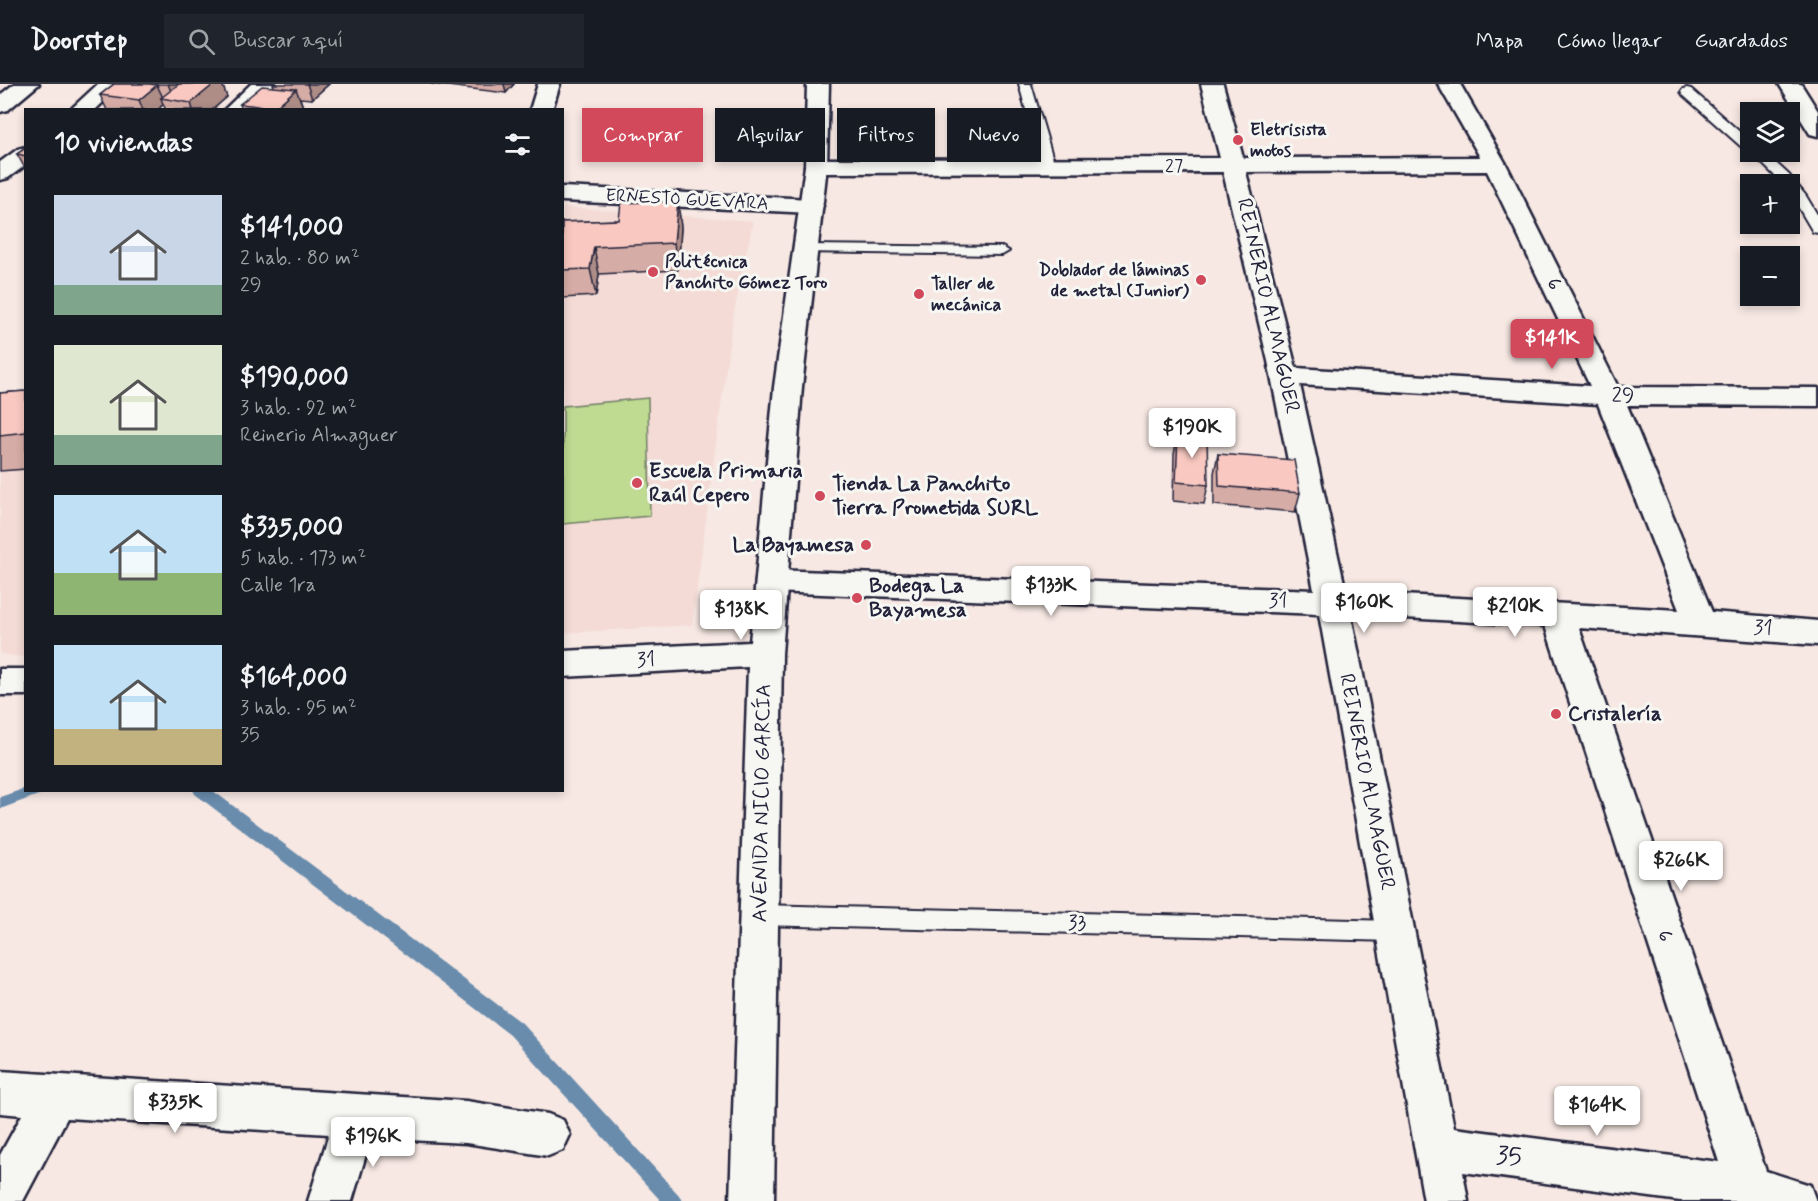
<!DOCTYPE html>
<html lang="es">
<head>
<meta charset="utf-8">
<style>
	:root { --surface:#171b24; --page:#20242c; --text:#f1f3f6; --muted:#9ea1a6; --line:#363941; --accent:#d1495b }
	body { margin:0; font-family:Mynerve,sans-serif; background:var(--page); color:var(--text); height:100vh; display:flex; flex-direction:column; font-size:22px; white-space:nowrap }
	* { box-sizing:border-box; margin:0 }
	p { font-size:20px; color:var(--muted) }
	.icon { flex:none; width:33px; height:33px; fill:none; stroke:currentColor; stroke-width:2; stroke-linecap:round; stroke-linejoin:round }
	.map { position:relative; flex:1; overflow:hidden }
	.side { position:absolute; left:24px; top:24px; width:540px; height:684px; display:flex; flex-direction:column; background:var(--surface); border-radius:0px; box-shadow:0 3px 9px #0003 }
	.side>* { flex:none }
	.guide { position:absolute; left:582px; top:24px; width:570px; height:54px; display:flex; gap:12px }
	.tools { position:absolute; left:1740px; top:18px; display:grid; gap:12px }
	.tools a { display:grid; place-items:center; width:60px; height:60px; border-radius:0px; background:var(--surface); box-shadow:0 3px 9px #0003; font-size:30px }
	.price { position:absolute; translate:-50% -51px; padding:0 14px; border-radius:6px; background:#fff; color:#222; font-size:20px; line-height:39px; filter:drop-shadow(0 2px 3px #0008) }
	.price::after { content:''; position:absolute; left:50%; top:36px; width:18px; height:14px; margin-left:-9px; background:inherit; clip-path:polygon(0 0,100% 0,50% 100%) }
	.price.current { background:var(--accent); color:#fff }
	ul { padding:0; list-style:none }
	li { display:flex; align-items:center; gap:18px; height:150px; padding:0 30px }
	li span { display:grid; place-items:center; flex:none; width:168px; height:120px; border-radius:0px; color:#555 }
	li>.icon { margin-inline-start:auto }
	span .icon { width:72px; height:72px; fill:#fffc; stroke-width:1 }
	li b { font-size:26px }
	h2 { display:flex; justify-content:space-between; align-items:center; height:72px; padding:0 30px; font-size:26px }
	.chip { padding:0 21px; border-radius:0px; background:var(--surface); box-shadow:0 3px 9px #0003; font-size:21px; line-height:54px }
	.chip.current { background:var(--accent); color:#fff }
	header { display:flex; align-items:center; gap:36px; box-sizing:border-box; height:84px; padding:0 30px; background:var(--surface); border-bottom:2px solid var(--line) }
	header strong { font-size:28px }
	nav { display:flex; gap:33px; margin-inline-start:auto; font-size:21px }
	.search { width:420px; height:54px; background:var(--page); display:flex; align-items:center; gap:15px; box-sizing:border-box; padding:0 21px; border-radius:0px; color:var(--muted); font-size:22px }
	.map>svg:first-child { display:block }
	.built { fill:#f4dbd6 }
	.green { fill:#bfda91; stroke:#707e66; stroke-width:1.5 }
	.lines { fill:none; stroke-linecap:round; stroke-linejoin:round }
	.stream { fill:#698cac; fill-rule:evenodd }
	.service-casing { stroke:#22223b; stroke-width:4 }
	.minor-casing { stroke:#22223b; stroke-width:5 }
	.tertiary-casing { stroke:#22223b; stroke-width:5 }
	.service { fill:#f6f6f2; fill-rule:evenodd }
	.minor { fill:#f6f6f2; fill-rule:evenodd }
	.tertiary { fill:#f6f6f2; fill-rule:evenodd }
	.wall { fill:#d6ada6; stroke:#22223b; stroke-width:1.5 }
	.shaded-wall { fill:#ae8d87; stroke:#22223b; stroke-width:1.5 }
	.building { fill:#f9c9c1; stroke:#22223b; stroke-width:1.5 }
	.poi-dot { fill:#d1495b; stroke:#f6f6f2; stroke-width:2 }
	.labels { text-anchor:middle; dominant-baseline:central; stroke-width:6; stroke-linejoin:round; paint-order:stroke }
	.far-poi-label { font-size:18px; font-weight:bold; fill:#22223b; stroke:#f6f6f2; text-anchor:start }
	.far-street-label { font-size:18px; fill:#22223b; stroke:#f6f6f2 }
	.street-label { font-size:21px; fill:#22223b; stroke:#f6f6f2 }
	.poi-label { font-size:21px; font-weight:bold; fill:#22223b; stroke:#f6f6f2; text-anchor:start }
	.near-street-label { font-size:26px; fill:#22223b; stroke:#f6f6f2 }
</style>
</head>
<body>
<header>
<strong>Doorstep</strong>
<div class="search"><svg class="icon" aria-label="search" viewBox="0 0 24 24"><circle cx="10" cy="10" r="6"/><path d="M15 15l6 6"/></svg>Buscar aquí</div>
<nav><a>Mapa</a><a>Cómo llegar</a><a>Guardados</a></nav>
</header>
<div class="map">
<svg width="1818" height="1117" viewBox="0 0 1818 1117">
	<rect width="100%" height="100%" fill="#f7e8e3"/>
	<filter id="ink" filterUnits="userSpaceOnUse"><feTurbulence type="fractalNoise" baseFrequency=".0167" numOctaves="2"/><feDisplacementMap in="SourceGraphic" scale="12" xChannelSelector="R" yChannelSelector="G"/><feConvolveMatrix kernelMatrix="1 2 1 2 8 2 1 2 1" color-interpolation-filters="sRGB"/></filter>
	<g filter="url(#ink)">
		<path class="built" d="M 563,123 L 753,137 L 732,239 L 692,541 L 563,549 Z
			M 25,311 L 25,573 L 0,570 L 0,313 Z"/>
		<path class="green" d="M 648,314 L 650,432 L 563,440 L 563,322 Z"/>
		<g class="lines">
			<path class="stream" d="M 26,704 L 26,706 L 43,706 L 41,710 L 0,725 L 0,713 Z
				M 193,706 L 212,706 L 522,939 L 679,1111 L 682,1117 L 661,1117 L 510,951 L 195,710 Z"/>
			<g class="service-casing">
				<path id="service" d="M 1019,0 L 1031,0 L 1055,82 L 1053,85 L 1043,85 L 1041,82 Z
					M 1687,4 L 1691,5 L 1750,57 L 1750,68 L 1764,68 L 1789,91 L 1806,112 L 1818,132 L 1818,149 L 1813,148 L 1790,109 L 1790,100 L 1783,100 L 1750,67 L 1745,66 L 1683,11 L 1681,8 L 1683,5 Z
					M 805,161 L 1002,163 L 1009,167 L 1002,171 L 800,168 L 798,165 Z
					M 759,821 L 1395,837 L 1403,840 L 1407,847 L 1403,854 L 1395,857 L 759,841 L 751,838 L 748,831 L 751,824 Z"/>
			</g>
			<g class="minor-casing">
				<path id="minor" d="M 98,0 L 122,0 L 95,26 L 70,26 Z
					M 251,0 L 275,0 L 248,26 L 224,26 Z
					M 538,0 L 560,0 L 552,26 L 530,26 Z
					M 1201,0 L 1223,0 L 1243,74 L 1480,73 L 1438,0 L 1460,0 L 1506,80 L 1618,303 L 1818,304 L 1818,322 L 1627,321 L 1712,528 L 1818,537 L 1818,561 L 1579,544 L 1766,1087 L 1810,1101 L 1816,1117 L 1680,1117 L 1463,1088 L 1468,1117 L 1424,1117 L 1319,530 L 772,508 L 761,505 L 756,497 L 761,489 L 772,486 L 1314,506 L 1268,277 L 1223,88 L 816,89 L 808,87 L 805,82 L 808,77 L 816,75 L 1220,74 ZM 1487,87 L 1590,302 L 1296,284 L 1246,88 ZM 1300,301 L 1598,320 L 1679,526 L 1346,508 ZM 1351,531 L 1545,542 L 1719,1078 L 1454,1044 Z
					M 1779,0 L 1801,0 L 1818,27 L 1818,52 L 1810,50 Z
					M 26,63 L 26,81 L 8,94 L 0,96 L 0,78 L 18,65 Z
					M 562,103 L 811,115 L 819,117 L 823,122 L 819,127 L 811,129 L 562,117 Z
					M 0,987 L 466,1017 L 548,1030 L 563,1036 L 570,1051 L 563,1066 L 548,1072 L 466,1059 L 371,1054 L 352,1117 L 308,1117 L 329,1050 L 67,1034 L 23,1117 L 0,1117 L 0,1071 L 22,1031 L 0,1029 Z"/>
			</g>
			<g class="tertiary-casing">
				<path id="tertiary" d="M 14,0 L 39,0 L 8,26 L 0,28 L 0,11 Z
					M 807,0 L 829,0 L 827,82 L 802,303 L 782,570 L 774,1117 L 730,1117 L 748,583 L 562,593 L 562,567 L 750,558 L 774,303 L 805,82 Z
					M 0,585 L 26,585 L 26,611 L 0,611 Z"/>
			</g>
			<use href="#service" class="service"/>
			<use href="#minor" class="minor"/>
			<use href="#tertiary" class="tertiary"/>
		</g>
		<path class="wall" d="M 114,0 L 222,0 L 227,13 L 212,26 L 166,26 L 163,20 L 158,26 L 107,26 L 100,11 Z
			M 273,0 L 329,0 L 312,15 L 300,14 L 303,23 L 300,26 L 242,26 L 240,20 L 274,3 Z
			M 431,0 L 514,0 L 506,9 Z
			M 26,64 L 26,86 L 17,70 Z
			M 678,117 L 681,144 L 678,186 L 599,190 L 596,212 L 562,214 L 562,138 L 619,136 Z
			M 26,307 L 26,385 L 0,387 L 0,309 Z
			M 1178,350 L 1208,401 L 1204,420 L 1173,417 L 1174,370 Z
			M 1218,370 L 1300,409 L 1295,428 L 1214,421 L 1214,389 Z"/>
		<path class="shaded-wall" d="M 168,0 L 189,0 L 173,12 Z
			M 214,0 L 222,0 L 227,13 L 212,26 L 193,26 L 191,19 Z
			M 307,0 L 329,0 L 312,15 Z
			M 504,0 L 514,0 L 506,9 Z
			M 157,1 L 163,14 L 161,14 L 163,20 L 158,26 L 143,26 L 139,16 Z
			M 296,5 L 303,23 L 300,26 L 275,26 L 275,24 Z
			M 678,117 L 681,144 L 678,186 L 674,159 Z
			M 594,163 L 599,190 L 596,212 L 590,185 Z"/>
		<path class="building" d="M 114,0 L 149,0 L 157,1 L 139,16 L 100,11 Z
			M 179,0 L 214,0 L 191,19 L 161,14 Z
			M 262,2 L 296,5 L 275,24 L 240,20 Z
			M 26,64 L 26,72 L 17,70 Z
			M 678,117 L 674,159 L 594,163 L 590,185 L 562,186 L 562,138 L 619,136 L 621,119 Z
			M 26,307 L 26,348 L 0,351 L 0,309 Z
			M 1178,350 L 1207,350 L 1208,401 L 1176,398 Z
			M 1218,370 L 1294,376 L 1300,409 L 1219,402 Z"/>
	</g>
	<g class="poi-dot">
		<circle cx="1238" cy="56" r="6"/>
		<circle cx="653" cy="188" r="6"/>
		<circle cx="1201" cy="196" r="6"/>
		<circle cx="919" cy="210" r="6"/>
		<circle cx="637" cy="399" r="6"/>
		<circle cx="820" cy="412" r="6"/>
		<circle cx="866" cy="461" r="6"/>
		<circle cx="857" cy="514" r="6"/>
		<circle cx="1556" cy="630" r="6"/>
	</g>
	<g class="labels">
		<g class="far-poi-label">
			<text x="1250" y="46">Eletrisista<tspan x="1250" dy="21">motos</tspan></text>
			<text x="665" y="178">Politécnica<tspan x="665" dy="21">Panchito Gómez Toro</tspan></text>
			<text x="1189" y="186" text-anchor="end">Doblador de láminas<tspan x="1189" dy="21">de metal (Junior)</tspan></text>
			<text x="931" y="200">Taller de<tspan x="931" dy="21">mecánica</tspan></text>
		</g>
		<g class="far-street-label">
			<text x="1174" y="82">27</text>
			<text transform="translate(687 116) rotate(3)">ERNESTO GUEVARA</text>
		</g>
		<g class="street-label">
			<text transform="translate(1554 200) rotate(64)">6</text>
			<text transform="translate(1268 222) rotate(77)">REINERIO ALMAGUER</text>
			<text transform="translate(1623 312) rotate(1)">29</text>
			<text transform="translate(1278 517) rotate(2)">31</text>
			<text transform="translate(1763 544) rotate(5)">31</text>
			<text transform="translate(646 576) rotate(-3)">31</text>
			<text transform="translate(1367 698) rotate(79)">REINERIO ALMAGUER</text>
			<text transform="translate(762 719) rotate(-89)">AVENIDA NICIO GARCÍA</text>
			<text transform="translate(1077 839) rotate(1)">33</text>
			<text transform="translate(1665 852) rotate(71)">6</text>
		</g>
		<g class="poi-label">
			<text x="649" y="387">Escuela Primaria<tspan x="649" dy="24">Raúl Cepero</tspan></text>
			<text x="832" y="400">Tienda La Panchito<tspan x="832" dy="24">Tierra Prometida SURL</tspan></text>
			<text x="854" y="461" text-anchor="end">La Bayamesa</text>
			<text x="869" y="502">Bodega La<tspan x="869" dy="24">Bayamesa</tspan></text>
			<text x="1568" y="630">Cristalería</text>
		</g>
		<g class="near-street-label">
			<text transform="translate(1509 1073) rotate(7)">35</text>
		</g>
	</g>
</svg>
<div class="tools">
<a><svg class="icon" aria-label="layers" viewBox="0 0 24 24"><path d="M12 4l9 5-9 5-9-5zM3 14l9 5 9-5"/></svg></a>
<a>+</a>
<a>−</a>
</div>
<b class="price current" style="left:1552px;top:286px">$141K</b>
<b class="price" style="left:1192px;top:375px">$190K</b>
<b class="price" style="left:1051px;top:533px">$133K</b>
<b class="price" style="left:1364px;top:550px">$160K</b>
<b class="price" style="left:1515px;top:554px">$210K</b>
<b class="price" style="left:741px;top:557px">$138K</b>
<b class="price" style="left:1681px;top:808px">$266K</b>
<b class="price" style="left:175px;top:1050px">$335K</b>
<b class="price" style="left:1597px;top:1053px">$164K</b>
<b class="price" style="left:373px;top:1084px">$196K</b>
<div class="guide">
<a class="chip current">Comprar</a>
<a class="chip">Alquilar</a>
<a class="chip">Filtros</a>
<a class="chip">Nuevo</a>
</div>
<section class="side">
<h2>10 viviendas<svg class="icon" aria-label="filters" viewBox="0 0 24 24"><path d="M4 7h16M4 17h16"/><circle cx="9" cy="7" r="2"/><circle cx="15" cy="17" r="2"/></svg></h2>
<ul>
<li><span style="background:linear-gradient(#c9d6e8 75%,#7fa58c 0)"><svg class="icon" aria-label="home" viewBox="0 0 24 24"><path d="M3 11l9-7 9 7M6 9v11h12V9"/></svg></span><div><b>$141,000</b><p>2 hab. · 80 m²</p><p>29</p></div></li>
<li><span style="background:linear-gradient(#dfe7d0 75%,#7fa58c 0)"><svg class="icon" aria-label="home" viewBox="0 0 24 24"><path d="M3 11l9-7 9 7M6 9v11h12V9"/></svg></span><div><b>$190,000</b><p>3 hab. · 92 m²</p><p>Reinerio Almaguer</p></div></li>
<li><span style="background:linear-gradient(#bfe0f5 65%,#8fb573 0)"><svg class="icon" aria-label="home" viewBox="0 0 24 24"><path d="M3 11l9-7 9 7M6 9v11h12V9"/></svg></span><div><b>$335,000</b><p>5 hab. · 173 m²</p><p>Calle 1ra</p></div></li>
<li><span style="background:linear-gradient(#bfe0f5 70%,#c2b280 0)"><svg class="icon" aria-label="home" viewBox="0 0 24 24"><path d="M3 11l9-7 9 7M6 9v11h12V9"/></svg></span><div><b>$164,000</b><p>3 hab. · 95 m²</p><p>35</p></div></li>
</ul>
</section>
</div>
</body>
</html>
